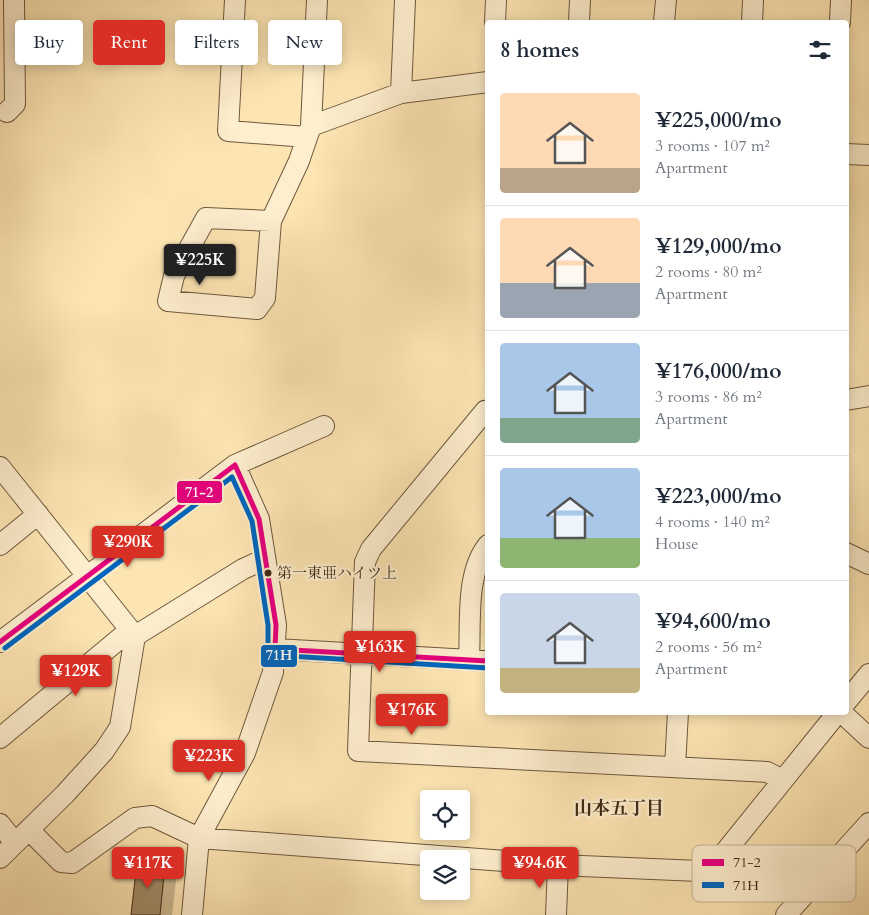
<!DOCTYPE html>
<html lang="en">
<head>
<meta charset="utf-8">
<style>
	:root { --surface:#fff; --page:#f6f6f7; --text:#1f2937; --muted:#747a83; --line:#e0e1e3; --accent:#d93025 }
	body { margin:0; font-family:Cardo,"Noto Serif JP",serif; background:var(--page); color:var(--text); height:100vh; display:flex; flex-direction:column; font-size:19px; white-space:nowrap }
	* { box-sizing:border-box; margin:0 }
	p { font-size:16px; color:var(--muted) }
	.icon { flex:none; width:28px; height:28px; fill:none; stroke:currentColor; stroke-width:2; stroke-linecap:round; stroke-linejoin:round }
	.map { position:relative; flex:1; overflow:hidden }
	.sheet { position:absolute; left:485px; top:20px; width:364px; height:695px; display:flex; flex-direction:column; background:var(--surface); border-radius:5px; box-shadow:0 2px 12px #0003 }
	.sheet>* { flex:none }
	.top-card { position:absolute; left:15px; top:20px; width:395px; height:45px; display:flex; gap:10px }
	.buttons { position:absolute; left:420px; top:790px; display:grid; gap:10px }
	.buttons a { display:grid; place-items:center; width:50px; height:50px; border-radius:5px; background:var(--surface); box-shadow:0 2px 12px #0003; font-size:25px }
	.price { position:absolute; translate:-50% -42px; padding:0 11px; border-radius:5px; background:var(--accent); color:#fff; font-size:16px; line-height:32px; filter:drop-shadow(0 1px 2px #0008) }
	.price::after { content:''; position:absolute; left:50%; top:30px; width:15px; height:11px; margin-left:-8px; background:inherit; clip-path:polygon(0 0,100% 0,50% 100%) }
	.price.current { background:#222; color:#fff }
	ul { padding:0; list-style:none }
	li { display:flex; align-items:center; gap:15px; height:125px; padding:0 15px }
	li+li { border-top:1px solid var(--line) }
	li span { display:grid; place-items:center; flex:none; width:140px; height:100px; border-radius:5px; color:#555 }
	li>.icon { margin-inline-start:auto }
	span .icon { width:60px; height:60px; fill:#fffc; stroke-width:1 }
	li b { font-size:21px }
	h2 { display:flex; justify-content:space-between; align-items:center; height:60px; padding:0 15px; font-size:21px }
	.pill { padding:0 18px; border-radius:5px; background:var(--surface); box-shadow:0 2px 12px #0003; font-size:18px; line-height:45px }
	.pill.current { background:var(--accent); color:#fff }
	.map>svg:first-child { display:block }
	.shadow { fill:#0003 }
	.building { fill:#a28b67; stroke:#3f2915 }
	.lines { fill:none; stroke-linecap:round; stroke-linejoin:round }
	.street-casing { stroke:#6e583c; stroke-width:22 }
	.street { stroke:#feeece; stroke-width:20 }
	.bus-1-casing { stroke:#feeece; stroke-width:9 }
	.bus-2-casing { stroke:#feeece; stroke-width:9 }
	.bus-1 { stroke:#e5007d; stroke-width:5 }
	.bus-2 { stroke:#0065bd; stroke-width:5 }
	.bus-dot { fill:#3f2915; stroke:#feeece; stroke-width:2 }
	.labels { text-anchor:middle; dominant-baseline:central; stroke-width:4.5; stroke-linejoin:round; paint-order:stroke }
	.bus-label { font-size:15px; fill:#3f2915; stroke:#feeece; text-anchor:start }
	.neighbourhood-label { font-size:18px; font-weight:bold; fill:#3f2915; stroke:#feeece }
	.key { fill:#feeece; stroke:#c5b396; stroke-width:1 }
	.key-label { font-size:14px; fill:#3f2915 }
	.line-badge { stroke:#feeece; stroke-width:2 }
	.badge-label { font-size:14px; text-anchor:middle; font-weight:bold; fill:#fff }
</style>
</head>
<body>
<div class="map">
<svg width="869" height="915" viewBox="0 0 869 915">
	<rect width="100%" height="100%" fill="#fde5b3"/>
	<filter id="stains"><feTurbulence type="fractalNoise" baseFrequency=".004" numOctaves="4"/><feColorMatrix values="0 0 0 0 .2 0 0 0 0 .09 0 0 0 0 .02 0 0 0 .5 -.17"/></filter>
	<radialGradient id="worn" r=".72"><stop offset=".6" stop-color="#630" stop-opacity="0"/><stop offset="1" stop-color="#630" stop-opacity=".3"/></radialGradient>
	<path class="shadow" d="M 138,863 L 165,866 L 177,873 L 172,915 L 133,915 Z"/>
	<path class="building" d="M 137,862 L 165,865 L 160,915 L 131,915 Z"/>
	<g class="lines">
		<g class="street-casing">
			<path id="street" d="M 235,0 L 228,131 L 307,137
				M 495,22 L 496,0
				M 579,22 L 580,0
				M 664,22 L 666,0
				M 752,22 L 753,0
				M 840,22 L 841,0
				M 401,93 L 405,0
				M 7,112 L 15,104 L 14,0
				M 311,126 L 317,0
				M 846,154 L 869,155
				M 271,221 L 206,218 L 174,276 L 168,301 L 257,309 L 265,298 L 271,221 L 299,161 L 311,126 L 401,93 L 488,82
				M 846,400 L 869,396
				M 488,412 L 485,411 L 371,549 L 365,562 L 358,751 L 767,772 L 783,780
				M 0,467 L 135,636
				M 0,545 L 38,514
				M 846,553 L 869,564
				M 0,642 L 235,465 L 324,426
				M 275,649 L 488,661
				M 469,660 C 471,625 465,573 488,545
				M 846,702 L 869,674
				M 841,712 L 869,738
				M 0,738 L 130,630
				M 675,767 L 678,712
				M 0,824 L 15,843
				M 29,830 L 61,862 L 72,863 L 135,818 L 152,816 L 199,838 L 558,865 L 699,871 L 717,862 L 838,712
				M 0,858 L 65,794 L 104,751 L 120,727 L 135,636 L 243,569 L 265,559
				M 192,915 L 199,838 L 245,753 L 273,672 L 276,625 L 259,519 L 235,465
				M 556,915 L 558,865
				M 786,915 L 869,823"/>
		</g>
		<use href="#street" class="street"/>
		<g class="bus-1-casing">
			<path id="bus-1" d="M 0,642 L 235,465 L 259,519 L 276,625 L 275,649 L 488,661"/>
		</g>
		<g class="bus-2-casing">
			<path id="bus-2" d="M 5,648 L 232,477 L 252,521 L 268,625 L 268,650 L 271,655 L 488,668"/>
		</g>
		<use href="#bus-1" class="bus-1"/>
		<use href="#bus-2" class="bus-2"/>
	</g>
	<circle class="bus-dot" cx="268" cy="573" r="4.5"/>
	<g class="labels">
		<g class="bus-label">
			<text x="277" y="573">第一東亜ハイツ上</text>
		</g>
		<g class="neighbourhood-label">
			<text x="619" y="808">山本五丁目</text>
		</g>
	</g>
	<rect x="692" y="845" width="164" height="57" rx="8" class="key"/>
	<rect x="702" y="859" width="22" height="7" fill="#e5007d"/>
	<rect x="702" y="882" width="22" height="6" fill="#0065bd"/>
	<g class="key-label">
		<text x="733" y="867">71-2</text>
		<text x="733" y="890">71H</text>
	</g>
	<g class="line-badge">
		<rect x="176" y="480" width="47" height="24" rx="5" fill="#e5007d"/>
		<rect x="260" y="644" width="38" height="24" rx="5" fill="#0065bd"/>
	</g>
	<g class="badge-label">
		<text x="199" y="497">71-2</text>
		<text x="279" y="660">71H</text>
	</g>
	<rect width="100%" height="100%" filter="url(#stains)"/>
	<rect width="100%" height="100%" fill="url(#worn)"/>
</svg>
<div class="buttons">
<a><svg class="icon" aria-label="locate" viewBox="0 0 24 24"><circle cx="12" cy="12" r="6"/><path d="M12 2v4M12 18v4M2 12h4M18 12h4"/></svg></a>
<a><svg class="icon" aria-label="layers" viewBox="0 0 24 24"><path d="M12 4l9 5-9 5-9-5zM3 14l9 5 9-5"/></svg></a>
</div>
<b class="price current" style="left:200px;top:286px">¥225K</b>
<b class="price" style="left:128px;top:568px">¥290K</b>
<b class="price" style="left:380px;top:673px">¥163K</b>
<b class="price" style="left:76px;top:697px">¥129K</b>
<b class="price" style="left:412px;top:736px">¥176K</b>
<b class="price" style="left:209px;top:782px">¥223K</b>
<b class="price" style="left:148px;top:889px">¥117K</b>
<b class="price" style="left:540px;top:889px">¥94.6K</b>
<div class="top-card">
<a class="pill">Buy</a>
<a class="pill current">Rent</a>
<a class="pill">Filters</a>
<a class="pill">New</a>
</div>
<section class="sheet">
<h2>8 homes<svg class="icon" aria-label="filters" viewBox="0 0 24 24"><path d="M4 7h16M4 17h16"/><circle cx="9" cy="7" r="2"/><circle cx="15" cy="17" r="2"/></svg></h2>
<ul>
<li><span style="background:linear-gradient(#ffd9b3 75%,#b9a48a 0)"><svg class="icon" aria-label="home" viewBox="0 0 24 24"><path d="M3 11l9-7 9 7M6 9v11h12V9"/></svg></span><div><b>¥225,000/mo</b><p>3 rooms · 107 m²</p><p>Apartment</p></div></li>
<li><span style="background:linear-gradient(#ffd9b3 65%,#9aa5b1 0)"><svg class="icon" aria-label="home" viewBox="0 0 24 24"><path d="M3 11l9-7 9 7M6 9v11h12V9"/></svg></span><div><b>¥129,000/mo</b><p>2 rooms · 80 m²</p><p>Apartment</p></div></li>
<li><span style="background:linear-gradient(#a9c7e8 75%,#7fa58c 0)"><svg class="icon" aria-label="home" viewBox="0 0 24 24"><path d="M3 11l9-7 9 7M6 9v11h12V9"/></svg></span><div><b>¥176,000/mo</b><p>3 rooms · 86 m²</p><p>Apartment</p></div></li>
<li><span style="background:linear-gradient(#a9c7e8 70%,#8fb573 0)"><svg class="icon" aria-label="home" viewBox="0 0 24 24"><path d="M3 11l9-7 9 7M6 9v11h12V9"/></svg></span><div><b>¥223,000/mo</b><p>4 rooms · 140 m²</p><p>House</p></div></li>
<li><span style="background:linear-gradient(#c9d6e8 75%,#c2b280 0)"><svg class="icon" aria-label="home" viewBox="0 0 24 24"><path d="M3 11l9-7 9 7M6 9v11h12V9"/></svg></span><div><b>¥94,600/mo</b><p>2 rooms · 56 m²</p><p>Apartment</p></div></li>
</ul>
</section>
</div>
</body>
</html>
